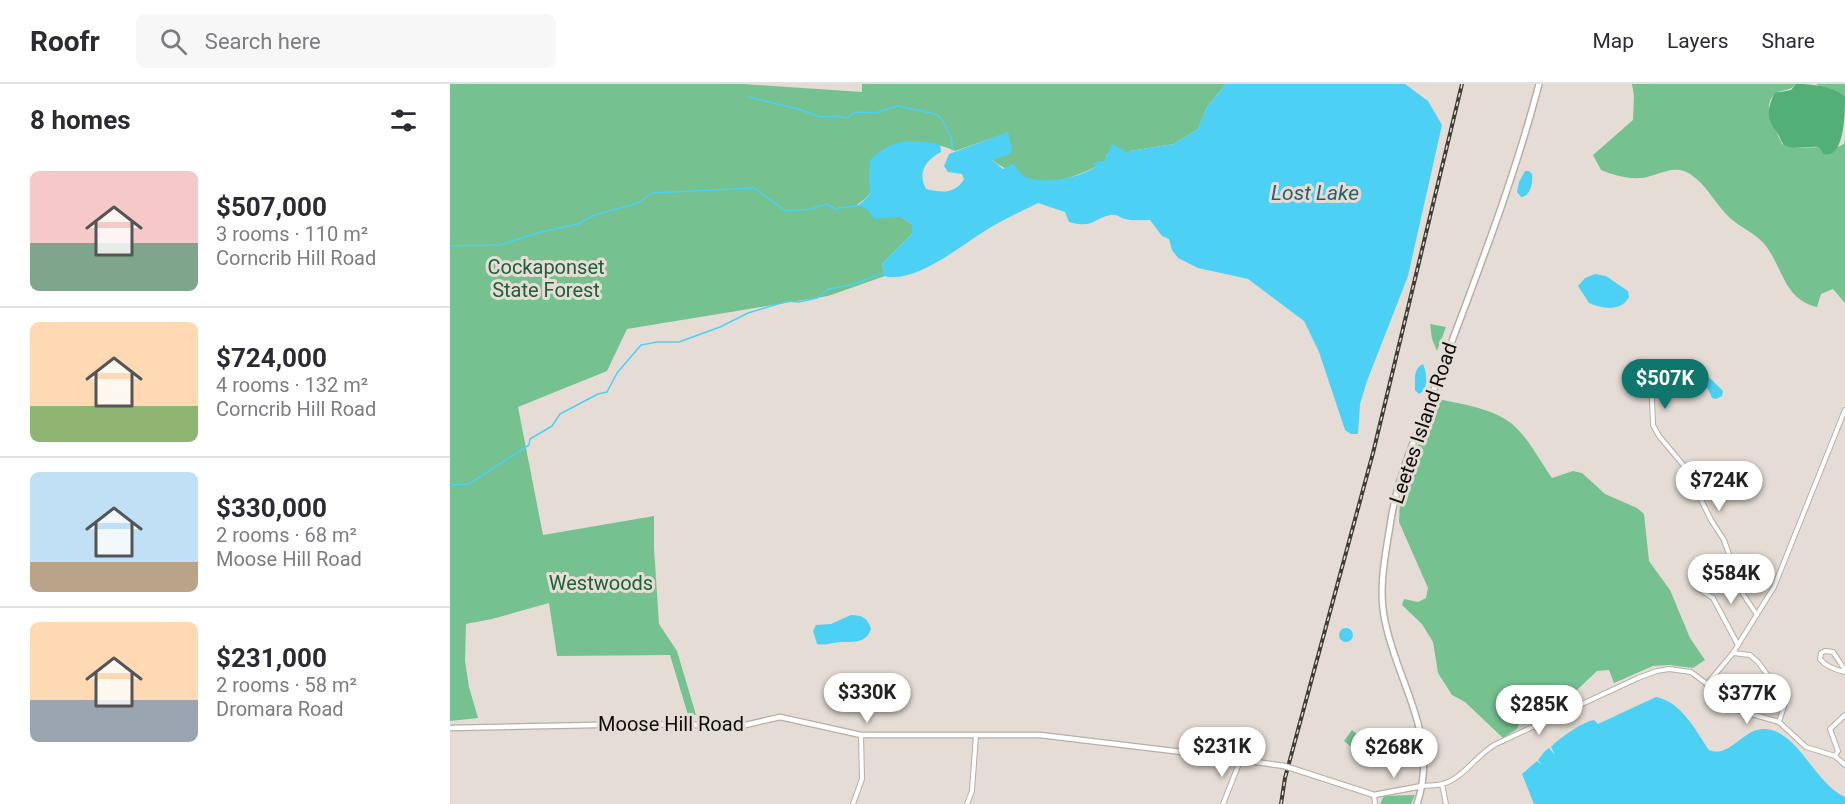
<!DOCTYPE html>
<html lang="en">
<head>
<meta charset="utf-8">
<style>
	:root { --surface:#fff; --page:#f7f7f7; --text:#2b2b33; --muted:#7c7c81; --line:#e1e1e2; --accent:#0f766e }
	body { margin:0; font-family:Roboto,sans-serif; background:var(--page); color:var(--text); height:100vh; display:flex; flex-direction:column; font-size:22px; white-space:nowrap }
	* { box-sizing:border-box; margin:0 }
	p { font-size:20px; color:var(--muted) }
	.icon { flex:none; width:33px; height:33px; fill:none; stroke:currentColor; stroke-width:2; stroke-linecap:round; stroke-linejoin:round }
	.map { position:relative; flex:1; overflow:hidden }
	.panel { display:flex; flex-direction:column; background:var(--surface); width:450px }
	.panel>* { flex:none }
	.price { position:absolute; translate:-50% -51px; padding:0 14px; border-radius:21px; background:#fff; color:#222; font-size:20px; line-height:39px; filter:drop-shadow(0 2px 3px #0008) }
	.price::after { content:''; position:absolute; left:50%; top:36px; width:18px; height:14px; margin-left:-9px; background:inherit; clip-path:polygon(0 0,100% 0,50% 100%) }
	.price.current { background:var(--accent); color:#fff }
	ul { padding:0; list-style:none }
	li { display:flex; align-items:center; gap:18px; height:150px; padding:0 30px }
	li+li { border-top:2px solid var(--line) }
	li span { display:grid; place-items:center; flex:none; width:168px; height:120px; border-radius:9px; color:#555 }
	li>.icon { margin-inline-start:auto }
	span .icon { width:72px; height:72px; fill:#fffc; stroke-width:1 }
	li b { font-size:26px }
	h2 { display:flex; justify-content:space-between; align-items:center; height:72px; padding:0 30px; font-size:26px }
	header { display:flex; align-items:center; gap:36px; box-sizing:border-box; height:84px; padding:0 30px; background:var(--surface); border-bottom:2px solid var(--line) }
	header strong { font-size:28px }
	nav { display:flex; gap:33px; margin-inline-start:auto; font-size:21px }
	.search { width:420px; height:54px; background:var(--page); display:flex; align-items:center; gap:15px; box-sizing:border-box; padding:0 21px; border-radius:9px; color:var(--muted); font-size:22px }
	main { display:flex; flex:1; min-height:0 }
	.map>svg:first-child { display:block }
	.green { fill:#76c190 }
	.forest { fill:#52af75 }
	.water { fill:#4cd1f5 }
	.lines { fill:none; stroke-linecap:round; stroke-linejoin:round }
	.stream { stroke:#4cd1f5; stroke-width:1.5 }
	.minor-casing { stroke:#b6afa7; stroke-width:6 }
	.tertiary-casing { stroke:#b6afa7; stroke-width:7 }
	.secondary-casing { stroke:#b6afa7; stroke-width:8 }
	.minor { stroke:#fff; stroke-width:4 }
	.tertiary { stroke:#fff; stroke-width:4.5 }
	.secondary { stroke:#fff; stroke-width:5 }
	.rail-casing { stroke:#403d39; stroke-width:4 }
	.rail { stroke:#e5ddd5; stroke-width:1.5; stroke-dasharray:4.5; stroke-linecap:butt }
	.tertiary-bridge-casing { stroke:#b6afa7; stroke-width:7; stroke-linecap:butt }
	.tertiary-bridge { stroke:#fff; stroke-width:4.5 }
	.labels { text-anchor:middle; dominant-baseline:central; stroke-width:6; stroke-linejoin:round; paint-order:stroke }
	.park-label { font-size:20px; fill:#1d6039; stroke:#e5ddd5 }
	.street-label { font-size:20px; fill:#0e0c09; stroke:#e5ddd5 }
	.water-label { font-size:21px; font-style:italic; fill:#2a5f6f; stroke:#e5ddd5 }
</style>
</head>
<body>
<header>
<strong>Roofr</strong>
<div class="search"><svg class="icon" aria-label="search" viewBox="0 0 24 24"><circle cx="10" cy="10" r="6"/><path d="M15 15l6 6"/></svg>Search here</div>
<nav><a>Map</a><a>Layers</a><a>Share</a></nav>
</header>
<main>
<section class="panel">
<h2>8 homes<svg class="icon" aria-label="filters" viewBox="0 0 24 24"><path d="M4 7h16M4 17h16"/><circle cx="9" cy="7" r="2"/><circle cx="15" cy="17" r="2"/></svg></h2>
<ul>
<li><span style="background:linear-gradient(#f6c9c9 60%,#7fa58c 0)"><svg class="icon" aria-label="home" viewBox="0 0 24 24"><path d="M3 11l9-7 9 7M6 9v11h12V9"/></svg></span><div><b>$507,000</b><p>3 rooms · 110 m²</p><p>Corncrib Hill Road</p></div></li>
<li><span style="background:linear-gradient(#ffd9b3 70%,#8fb573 0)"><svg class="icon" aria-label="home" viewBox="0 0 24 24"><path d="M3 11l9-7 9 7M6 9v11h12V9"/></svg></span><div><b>$724,000</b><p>4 rooms · 132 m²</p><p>Corncrib Hill Road</p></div></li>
<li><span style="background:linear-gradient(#bfe0f5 75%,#b9a48a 0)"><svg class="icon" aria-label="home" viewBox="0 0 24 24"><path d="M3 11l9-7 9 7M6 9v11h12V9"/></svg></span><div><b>$330,000</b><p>2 rooms · 68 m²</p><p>Moose Hill Road</p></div></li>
<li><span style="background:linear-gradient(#ffd9b3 65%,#9aa5b1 0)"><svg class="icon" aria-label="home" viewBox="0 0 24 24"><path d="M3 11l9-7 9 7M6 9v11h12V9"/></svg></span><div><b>$231,000</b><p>2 rooms · 58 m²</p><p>Dromara Road</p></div></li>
</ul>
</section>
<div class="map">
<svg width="1395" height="720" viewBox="0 0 1395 720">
	<rect width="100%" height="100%" fill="#e5ddd5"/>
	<path class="green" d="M 0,0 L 293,0 L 412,8 L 412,0 L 776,0 L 757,23 L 748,45 L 724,60 L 680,67 L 679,69 L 656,71 L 656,76 C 646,85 611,98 598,98 C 578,97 556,87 541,75 L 557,49 L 505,67 C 485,58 466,56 445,60 L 419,95 C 424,111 418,112 407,121 L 451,133 L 462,140 L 462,150 L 432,180 L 435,192 L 378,212 L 177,245 L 157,287 L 68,323 L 93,451 L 204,432 L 204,464 L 209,540 L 227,567 L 246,631 L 238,631 L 220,571 L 107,572 L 99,519 L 42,535 L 16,540 L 15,577 L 19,603 L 28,634 L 0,637 Z
		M 1182,0 L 1346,0 C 1340,7 1336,5 1329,8 C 1307,19 1327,47 1332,60 L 1348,64 L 1369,63 L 1373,70 L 1394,60 L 1395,56 L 1395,219 L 1383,205 L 1371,210 L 1367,223 C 1335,216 1333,185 1316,162 C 1307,150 1291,144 1280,134 C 1265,120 1257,101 1240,90 C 1223,79 1207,93 1191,94 C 1176,95 1164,91 1151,86 L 1143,71 L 1183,36 L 1184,12 Z
		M 1366,0 L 1395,0 L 1395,12 C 1386,6 1372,6 1366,0 Z
		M 980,240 L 996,243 L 987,267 L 982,255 Z
		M 985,314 C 1009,320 1038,323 1058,337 C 1076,349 1090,377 1102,394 L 1123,387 L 1132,389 L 1155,410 L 1187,424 L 1194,430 L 1199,477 L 1220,506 L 1240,554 L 1255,576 L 1243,584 L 1219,581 L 1203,582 L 1164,599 L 1159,586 L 1147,587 L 1128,605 L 1094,626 L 1080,630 L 1071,635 L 1067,645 L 1053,654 L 1015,618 L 1002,611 L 988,589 L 983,558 L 972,540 L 952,521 L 954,515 L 968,518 L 976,514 L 978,504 L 949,438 L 950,418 L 958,389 Z
		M 902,646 L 920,662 L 912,672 L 894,657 Z
		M 965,711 L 961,720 L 930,720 L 934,712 Z"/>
	<path class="forest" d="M 1346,0 C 1363,0 1380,2 1395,12 C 1395,29 1395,76 1373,70 L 1369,63 C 1359,62 1349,65 1339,63 C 1330,61 1332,55 1327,49 C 1317,36 1316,25 1325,9 L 1341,6 Z"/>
	<path class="water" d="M 776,0 L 955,0 L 978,17 L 992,41 L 958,192 L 917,297 L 910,320 L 908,350 L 901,350 L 895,346 L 869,268 L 854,237 L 798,195 L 748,184 L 728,174 L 722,166 L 719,155 L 712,152 L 700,136 C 692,136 682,137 675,135 C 670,134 667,130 661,131 C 643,134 644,145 619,138 L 615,128 L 588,119 C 568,129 548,138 530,150 C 507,165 463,200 434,192 L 432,180 L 462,150 L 462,140 L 451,133 L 424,135 L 417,125 L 407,122 C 419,112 422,112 419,97 C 418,90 420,82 420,76 C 444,53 459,56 490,60 L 491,68 C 476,76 467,88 476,105 C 491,109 506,110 514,95 L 512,90 L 498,88 L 494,82 L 499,70 L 558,48 L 562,65 L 560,70 L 542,76 L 553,85 L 563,80 C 567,84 571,91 576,93 C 595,101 629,94 645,83 L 644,79 L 649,77 L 653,79 L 662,60 L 679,69 L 680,67 L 724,60 L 748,45 L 757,23 Z
		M 1075,87 L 1079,87 L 1082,90 C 1083,98 1081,112 1071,113 L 1067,108 L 1069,98 Z
		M 1145,190 L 1156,192 L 1178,207 L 1179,213 C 1171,228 1153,225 1139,219 L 1128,202 L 1135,194 Z
		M 973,280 C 977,289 979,305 969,310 L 965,306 C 965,296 963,284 973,280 Z
		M 1253,291 L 1261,295 L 1273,307 L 1272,312 L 1266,315 L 1262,314 L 1258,305 L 1250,302 L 1249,297 Z
		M 401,531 C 412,531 418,534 421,545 C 416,559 404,558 392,558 C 383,558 376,562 367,560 L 363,547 L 366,541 L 381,540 Z
		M889 551a7 7 0 1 1 14 0a7 7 0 1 1-14 0Z
		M 1206,613 C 1232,618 1245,646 1259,666 C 1280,675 1293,643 1316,645 C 1349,648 1364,699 1395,713 L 1395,720 L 1084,720 L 1072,690 L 1087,677 L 1092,681 L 1088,676 L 1094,668 L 1099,664 L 1105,671 L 1101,663 C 1108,655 1134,637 1144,636 L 1148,640 Z"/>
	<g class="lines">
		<path class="stream" d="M 299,13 L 348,25 L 370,33 L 386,32 L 397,34 L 405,28 L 426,29 L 447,22 L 486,30 L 491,34 L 496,43 L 502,56 L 502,66
			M 0,162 L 50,161 L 87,149 L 128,140 L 145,131 L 188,119 L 202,109 L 304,104 L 336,127 L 361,125 L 377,120 L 387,126 L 388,124 L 407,122
			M 0,401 L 19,400 L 79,361 L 80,355 L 102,342 L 110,330 L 148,310 L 157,308 L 167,289 L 191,261 L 207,258 L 229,258 L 270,243 L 298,229 L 338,217 L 349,218 L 367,214 L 379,205 L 401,201 L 434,189"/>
		<g class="minor-casing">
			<path id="minor" d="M 1202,314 L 1203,341 L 1209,352 L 1235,383 L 1261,436 L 1274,456 L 1293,510 L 1307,531
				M 1246,503 L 1263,514 L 1288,561
				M 1283,569 L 1300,571 L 1308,578 L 1336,616 L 1329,638
				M 1395,586 L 1383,568 L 1375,567 L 1371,569 L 1370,575 C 1376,583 1386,586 1395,588
				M 1257,600 L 1283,569 L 1324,503 L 1395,326
				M 1385,672 L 1388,667 L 1380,645 L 1395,631
				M 992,700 L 996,720
				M 972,702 C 978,701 986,702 992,700 C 1013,695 1027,670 1046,660 L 1188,594 L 1207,587 L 1219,585 L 1241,588 L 1257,600 L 1262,609 L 1277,623 L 1329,638 L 1356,663 L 1385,672 L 1395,681
				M 924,711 L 925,720
				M 403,720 L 412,695 L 411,651
				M 517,720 L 522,707 L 526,651
				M 773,720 L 790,677"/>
		</g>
		<g class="tertiary-casing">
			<path id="tertiary" d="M 0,644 L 195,640 L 291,642 L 330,633 L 411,651 L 590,651 L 749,670 L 834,682
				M 844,685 L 924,711 L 972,702"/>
		</g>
		<g class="secondary-casing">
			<path id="secondary" d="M 967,720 C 990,651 948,602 935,537 C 928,506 935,473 940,442 C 947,390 971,341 989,292 C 1025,195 1063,100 1089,0"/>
		</g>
		<use href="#minor" class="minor"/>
		<use href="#tertiary" class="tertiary"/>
		<use href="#secondary" class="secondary"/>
		<g class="rail-casing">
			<path id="rail" d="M 831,720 L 835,694 L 923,369 L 1012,0"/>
		</g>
		<use href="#rail" class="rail"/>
		<g class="tertiary-bridge-casing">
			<path id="tertiary-bridge" d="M 834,682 L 844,685"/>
		</g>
		<use href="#tertiary-bridge" class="tertiary-bridge"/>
	</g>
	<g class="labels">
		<g class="park-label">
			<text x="96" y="183">Cockaponset<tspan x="96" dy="23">State Forest</tspan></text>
			<text x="151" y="499">Westwoods</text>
		</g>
		<g class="street-label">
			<text transform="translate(973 339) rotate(-71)">Leetes Island Road</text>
			<text x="221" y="640">Moose Hill Road</text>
		</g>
		<g class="water-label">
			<text x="865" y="109">Lost Lake</text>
		</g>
	</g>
</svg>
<b class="price current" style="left:1215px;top:326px">$507K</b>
<b class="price" style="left:1269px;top:428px">$724K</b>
<b class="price" style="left:1281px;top:521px">$584K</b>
<b class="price" style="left:417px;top:640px">$330K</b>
<b class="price" style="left:1297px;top:641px">$377K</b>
<b class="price" style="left:1089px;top:652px">$285K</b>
<b class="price" style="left:772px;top:694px">$231K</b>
<b class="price" style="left:944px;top:695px">$268K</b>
</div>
</main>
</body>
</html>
